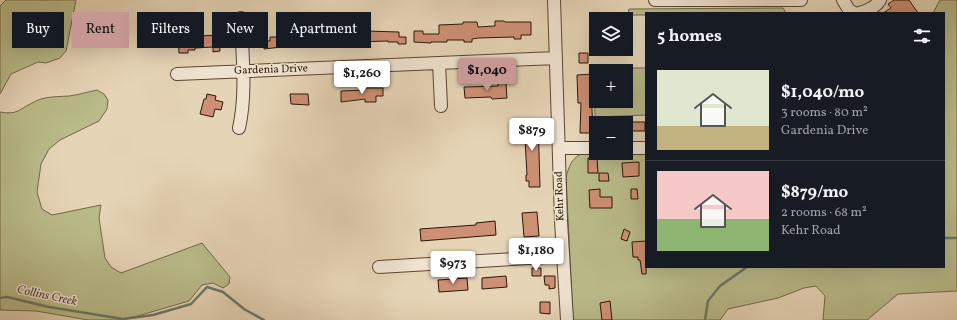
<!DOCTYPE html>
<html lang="en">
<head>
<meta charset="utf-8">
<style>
	:root { --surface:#171b24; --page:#242831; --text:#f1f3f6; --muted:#9ea1a6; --line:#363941; --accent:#c59692 }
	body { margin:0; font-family:Vollkorn,serif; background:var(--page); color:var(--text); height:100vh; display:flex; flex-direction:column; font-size:15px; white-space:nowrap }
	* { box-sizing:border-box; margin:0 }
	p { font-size:13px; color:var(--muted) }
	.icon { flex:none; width:22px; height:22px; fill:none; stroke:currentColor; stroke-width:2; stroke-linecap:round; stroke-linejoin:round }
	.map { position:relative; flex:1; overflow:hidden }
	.side { position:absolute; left:645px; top:12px; width:300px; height:256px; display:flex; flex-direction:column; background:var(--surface); border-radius:0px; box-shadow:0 4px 16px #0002 }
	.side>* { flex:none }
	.banner { position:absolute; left:12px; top:12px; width:380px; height:36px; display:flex; gap:8px }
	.buttons { position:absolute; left:589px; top:12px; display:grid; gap:8px }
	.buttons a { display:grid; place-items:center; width:44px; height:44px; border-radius:0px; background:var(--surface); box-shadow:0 4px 16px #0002; font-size:20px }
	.price { position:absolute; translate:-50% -34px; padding:0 9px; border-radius:4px; background:#fff; color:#222; font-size:13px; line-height:26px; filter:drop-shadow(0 1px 2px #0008) }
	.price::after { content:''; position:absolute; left:50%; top:24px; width:12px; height:9px; margin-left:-6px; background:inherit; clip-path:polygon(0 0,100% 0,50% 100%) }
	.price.on { background:var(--accent); color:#111 }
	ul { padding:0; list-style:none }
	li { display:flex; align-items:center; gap:12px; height:100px; padding:0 12px }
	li+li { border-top:1px solid var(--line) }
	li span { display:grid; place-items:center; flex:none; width:112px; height:80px; border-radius:0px; color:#555 }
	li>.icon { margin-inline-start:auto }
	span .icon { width:48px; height:48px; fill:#fffc; stroke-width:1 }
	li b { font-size:17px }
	h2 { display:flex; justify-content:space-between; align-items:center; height:48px; padding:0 12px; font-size:17px }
	.pill { padding:0 14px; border-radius:0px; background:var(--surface); box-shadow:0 4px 16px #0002; font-size:14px; line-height:36px }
	.pill.on { background:var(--accent); color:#111 }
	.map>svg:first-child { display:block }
	.green { fill:#babb8a; stroke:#736948 }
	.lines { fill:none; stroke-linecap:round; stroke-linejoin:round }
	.stream { stroke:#6c7868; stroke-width:2.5 }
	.building { fill:#ce9075; stroke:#2c1707 }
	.minor-casing { stroke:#5a4633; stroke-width:14 }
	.minor { stroke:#efe3d0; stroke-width:12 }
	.labels { text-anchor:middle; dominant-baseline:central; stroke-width:3; stroke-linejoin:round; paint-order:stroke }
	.street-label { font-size:11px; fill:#2c1707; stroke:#efe3d0 }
	.water-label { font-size:12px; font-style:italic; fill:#4c4838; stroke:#efe3d0 }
</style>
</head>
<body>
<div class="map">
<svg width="957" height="320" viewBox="0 0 957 320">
	<rect width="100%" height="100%" fill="#e6d4b6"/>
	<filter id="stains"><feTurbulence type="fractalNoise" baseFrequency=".005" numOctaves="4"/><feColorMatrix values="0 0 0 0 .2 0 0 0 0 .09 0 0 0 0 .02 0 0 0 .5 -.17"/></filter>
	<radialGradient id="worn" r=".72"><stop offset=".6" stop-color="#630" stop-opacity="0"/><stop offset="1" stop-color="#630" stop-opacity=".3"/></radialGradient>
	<path class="green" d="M 6,0 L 76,0 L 66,51 L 60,58 L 46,63 L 38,62 L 11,74 L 0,94 L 0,6 Z
		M 940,0 L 957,0 L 957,291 L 898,294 L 867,320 L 823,320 L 825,296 L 816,286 L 804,288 L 778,298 L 728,309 L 720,320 L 573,320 L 566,177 C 569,167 571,159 581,154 L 646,153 L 646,267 L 944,267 L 944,13 L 933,13 Z
		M 783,8 L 786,13 L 646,13 L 646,15 L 631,15 L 628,13 L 629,9 Z
		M 612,68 L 646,68 L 646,115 L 595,117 L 594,91 L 596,88 L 596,101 L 626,101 L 626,71 L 609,71 Z
		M 97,90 L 104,94 L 108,100 L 107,109 L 99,121 L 60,140 L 49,149 L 41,164 L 37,192 L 42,209 L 52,215 L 101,205 L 99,218 L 105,258 L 111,267 L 121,273 L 202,243 L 230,277 L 229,284 L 223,288 L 213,283 L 202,285 L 189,301 L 124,320 L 88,320 L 36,311 L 0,310 L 0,112 C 17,115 18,110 32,103 C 44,96 55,97 69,96 C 78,95 87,92 97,90 Z"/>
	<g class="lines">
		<path class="stream" d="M 944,238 L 957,238
			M 0,298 L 7,297 L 49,307 L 123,319 L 153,315 L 191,304 L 207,287 L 223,292 L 244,309 L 264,320
			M 705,320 L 708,301 L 720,286 L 747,267"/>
	</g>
	<path class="building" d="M 894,0 L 909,0 L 918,13 L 883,13 L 891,8 L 888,4 Z
		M 495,21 L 504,21 L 505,22 L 531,22 L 531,35 L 521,35 L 521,39 L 514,39 L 514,37 L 478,38 L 472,39 L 472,42 L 464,42 L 464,40 L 447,40 L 447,42 L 431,42 L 431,43 L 414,42 L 414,31 L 423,31 L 423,34 L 439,34 L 439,25 L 463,24 L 463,22 L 477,22 L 478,27 L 495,26 Z
		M 365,31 L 399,32 L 399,37 L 406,37 L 406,44 L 398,44 L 398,42 L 388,42 L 388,41 L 356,42 L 356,43 L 349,44 L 349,47 L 343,47 L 343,45 L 338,45 L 338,35 L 365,34 Z
		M 219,35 L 220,51 L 213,52 L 213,47 L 195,48 L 195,50 L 188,50 L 188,53 L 179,53 L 178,37 Z
		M 270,37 L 281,37 L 281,47 L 264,49 L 264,41 L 270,41 Z
		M 579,53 L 588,53 L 588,63 L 579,63 Z
		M 593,74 L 593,85 L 591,85 L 593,133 L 580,133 L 581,103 L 578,103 L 577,75 Z
		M 498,83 L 506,83 L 507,98 L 492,99 L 491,97 L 465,98 L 464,87 L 498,86 Z
		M 364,88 L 383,88 L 383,96 L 376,96 L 376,102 L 365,102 L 365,99 L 341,102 L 341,91 L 364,90 Z
		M 207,94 L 216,96 L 215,100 L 223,102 L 221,110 L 215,109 L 213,117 L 200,114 L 204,99 L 206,99 Z
		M 290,94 L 308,94 L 309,105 L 291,104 Z
		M 526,119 L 538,119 L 540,187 L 529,187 L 529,181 L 526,181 L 526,175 L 527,175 L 525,139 L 523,139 L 523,122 L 526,122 Z
		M 632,122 L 645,122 L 645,131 L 626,131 L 626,125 L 632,125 Z
		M 588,158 L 597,158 L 598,173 L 588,173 Z
		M 639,162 L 639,176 L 623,177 L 622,163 Z
		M 599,173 L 608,173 L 609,181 L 599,181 Z
		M 600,189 L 600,197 L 612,197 L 612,208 L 590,208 L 589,190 Z
		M 631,189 L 637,189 L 638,199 L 631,199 Z
		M 537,212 L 539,236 L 524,237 L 522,213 Z
		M 495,221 L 496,235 L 421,241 L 420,229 L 476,225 L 476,223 Z
		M 624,229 L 630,232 L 627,241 L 621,239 Z
		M 646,241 L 646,274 L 642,274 L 640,260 L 638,260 L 638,257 L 633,257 L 632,242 Z
		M 532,268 L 541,268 L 541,276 L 532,276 Z
		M 506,276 L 507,287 L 482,289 L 482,278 Z
		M 544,276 L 555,276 L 555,288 L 549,289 L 549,285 L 545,285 Z
		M 467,278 L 468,290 L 439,292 L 438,280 Z
		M 610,301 L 612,320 L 602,320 L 600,303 Z
		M 540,302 L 550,302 L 550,314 L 540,313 Z"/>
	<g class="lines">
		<g class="minor-casing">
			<path id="minor" d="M 554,0 L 561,221 L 567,320
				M 655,0 L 801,0
				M 843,0 L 849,10 L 854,13
				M 859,13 C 867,11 876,7 880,0
				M 439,63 L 441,106
				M 177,74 L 556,58
				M 239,128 C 247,92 242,54 241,18
				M 559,148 L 596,148
				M 626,148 L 646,148
				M 379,267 L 563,256"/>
		</g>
		<use href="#minor" class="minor"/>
	</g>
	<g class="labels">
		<g class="street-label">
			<text transform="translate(271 70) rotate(-2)">Gardenia Drive</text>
			<text transform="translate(560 196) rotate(-92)">Kehr Road</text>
		</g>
		<g class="water-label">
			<text transform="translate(47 296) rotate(12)">Collins Creek</text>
		</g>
	</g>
	<rect width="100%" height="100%" filter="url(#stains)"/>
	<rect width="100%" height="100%" fill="url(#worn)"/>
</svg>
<div class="buttons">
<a><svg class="icon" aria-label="layers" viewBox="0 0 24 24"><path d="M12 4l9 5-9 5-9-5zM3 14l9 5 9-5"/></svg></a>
<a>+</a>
<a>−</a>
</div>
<b class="price on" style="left:487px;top:92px">$1,040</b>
<b class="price" style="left:362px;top:95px">$1,260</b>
<b class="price" style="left:532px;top:152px">$879</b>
<b class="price" style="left:536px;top:272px">$1,180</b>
<b class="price" style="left:453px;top:285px">$973</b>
<div class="banner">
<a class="pill">Buy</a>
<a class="pill on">Rent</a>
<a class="pill">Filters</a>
<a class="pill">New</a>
<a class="pill">Apartment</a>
</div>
<section class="side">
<h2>5 homes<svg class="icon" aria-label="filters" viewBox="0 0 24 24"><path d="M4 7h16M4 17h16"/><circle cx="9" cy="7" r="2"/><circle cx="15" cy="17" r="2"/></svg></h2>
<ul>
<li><span style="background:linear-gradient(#dfe7d0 70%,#c2b280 0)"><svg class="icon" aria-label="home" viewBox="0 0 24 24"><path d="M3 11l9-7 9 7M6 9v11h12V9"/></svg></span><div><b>$1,040/mo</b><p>3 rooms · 80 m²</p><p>Gardenia Drive</p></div></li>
<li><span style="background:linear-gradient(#f6c9c9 60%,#8fb573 0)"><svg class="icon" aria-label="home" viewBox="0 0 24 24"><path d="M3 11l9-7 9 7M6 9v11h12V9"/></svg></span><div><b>$879/mo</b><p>2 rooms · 68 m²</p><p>Kehr Road</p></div></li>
</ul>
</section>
</div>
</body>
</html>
